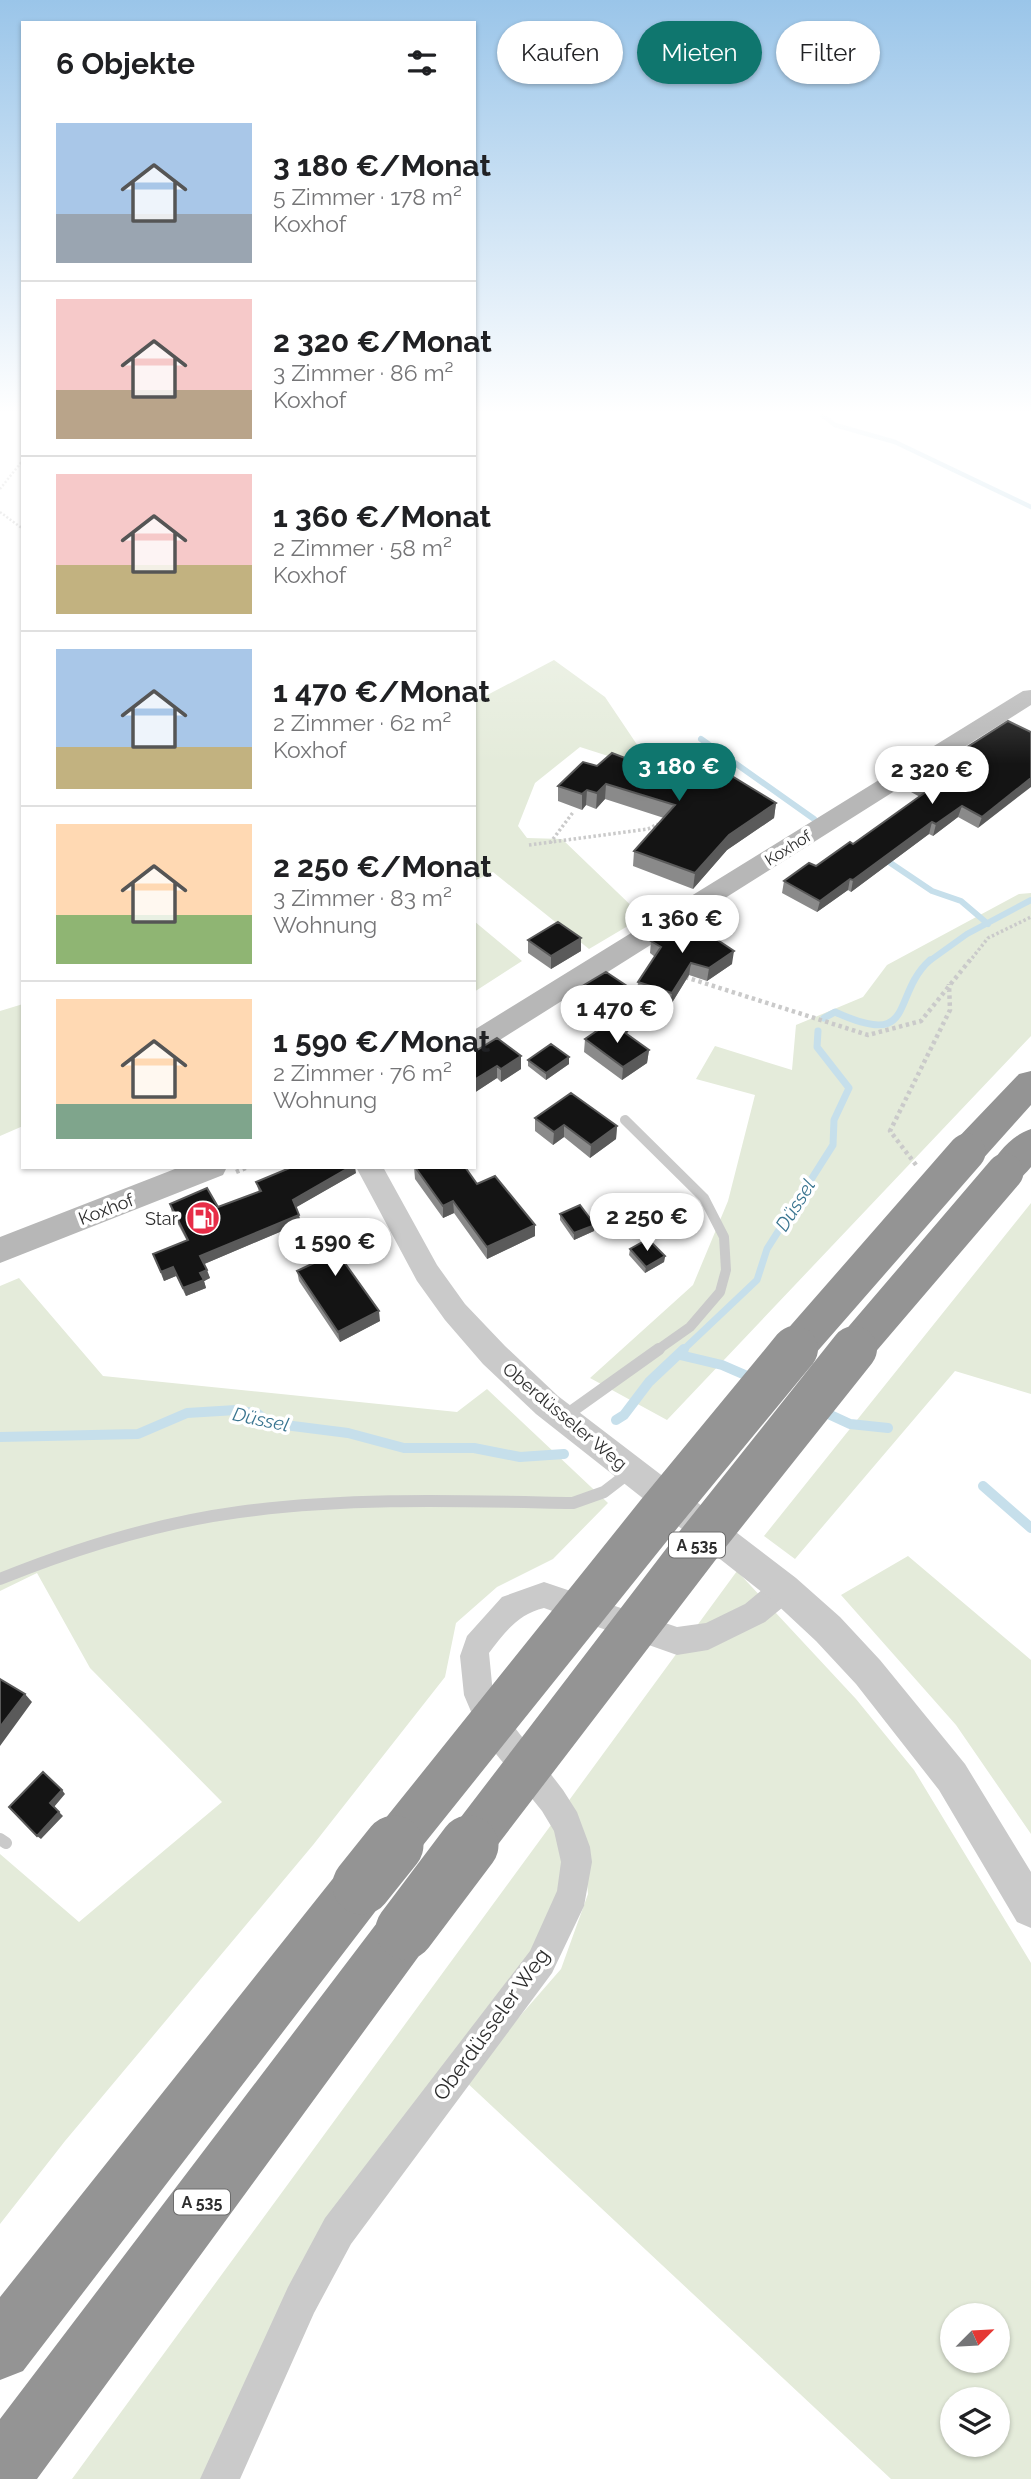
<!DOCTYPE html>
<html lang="de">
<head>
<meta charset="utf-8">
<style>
	:root { --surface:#fff; --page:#f2f2f2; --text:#202124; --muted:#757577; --line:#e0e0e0; --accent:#0f766e }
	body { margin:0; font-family:Raleway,sans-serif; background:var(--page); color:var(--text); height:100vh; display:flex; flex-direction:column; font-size:26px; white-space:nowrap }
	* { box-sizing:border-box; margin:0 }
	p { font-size:23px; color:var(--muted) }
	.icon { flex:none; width:38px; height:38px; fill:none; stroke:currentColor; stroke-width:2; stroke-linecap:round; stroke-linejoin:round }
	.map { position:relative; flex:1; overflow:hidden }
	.panel { position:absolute; left:21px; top:21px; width:455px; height:1148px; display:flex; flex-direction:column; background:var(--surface); border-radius:0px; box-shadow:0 2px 5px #0004 }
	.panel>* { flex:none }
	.top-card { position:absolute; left:497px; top:21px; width:429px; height:63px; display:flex; gap:14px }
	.needle { width:46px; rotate:66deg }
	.tools { position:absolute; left:940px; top:2303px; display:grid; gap:14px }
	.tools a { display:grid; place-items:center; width:70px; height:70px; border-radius:50%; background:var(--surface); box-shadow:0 2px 5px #0004; font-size:35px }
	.price { position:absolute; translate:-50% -60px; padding:0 16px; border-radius:24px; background:#fff; color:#222; font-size:23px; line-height:46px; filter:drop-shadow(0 2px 4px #0008) }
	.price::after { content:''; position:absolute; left:50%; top:42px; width:21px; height:16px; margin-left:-10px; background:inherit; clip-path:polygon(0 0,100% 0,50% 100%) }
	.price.on { background:var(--accent); color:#fff }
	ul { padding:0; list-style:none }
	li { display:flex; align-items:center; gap:21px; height:175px; padding:0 35px }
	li+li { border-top:2px solid var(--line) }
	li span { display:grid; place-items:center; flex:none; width:196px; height:140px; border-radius:0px; color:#555 }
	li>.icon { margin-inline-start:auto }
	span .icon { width:84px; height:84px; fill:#fffc; stroke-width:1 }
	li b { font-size:30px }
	h2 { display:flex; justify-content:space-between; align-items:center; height:84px; padding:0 35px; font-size:30px }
	.tag { padding:0 24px; border-radius:32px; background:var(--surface); box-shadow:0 2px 5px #0004; font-size:24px; line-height:63px }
	.tag.on { background:var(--accent); color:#fff }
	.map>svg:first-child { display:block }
	.green { fill:#e4ebda; fill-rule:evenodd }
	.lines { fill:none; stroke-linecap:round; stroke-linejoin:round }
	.stream-far3 { stroke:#c6dfeb; stroke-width:4.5 }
	.stream-far2 { stroke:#c6dfeb; stroke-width:6 }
	.stream-far1 { stroke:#c6dfeb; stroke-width:7 }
	.stream { stroke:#c6dfeb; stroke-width:10 }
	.path-far2 { stroke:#cacaca; stroke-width:2.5; stroke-dasharray:2 2; stroke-linecap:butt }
	.path-far1 { stroke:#cacaca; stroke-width:3.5; stroke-dasharray:2.5 2.5; stroke-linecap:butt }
	.path { stroke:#cacaca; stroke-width:4.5; stroke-dasharray:3.5 3.5; stroke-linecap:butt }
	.service-far1 { stroke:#cacaca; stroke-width:10 }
	.service { stroke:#cacaca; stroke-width:12 }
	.minor { fill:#cacaca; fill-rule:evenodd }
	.tertiary { fill:#cacaca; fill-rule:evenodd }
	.secondary { fill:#b7b7b7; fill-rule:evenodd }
	.motorway { fill:#949494; fill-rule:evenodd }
	.motorway-bridge-far2 { stroke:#949494; stroke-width:37 }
	.motorway-bridge-far1 { stroke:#949494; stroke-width:46 }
	.motorway-bridge { stroke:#949494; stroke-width:59 }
	.wall { fill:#8a8a8a }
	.shaded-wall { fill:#5a5a5a }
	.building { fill:#141414; stroke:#5a5a5a; stroke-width:2 }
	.labels { text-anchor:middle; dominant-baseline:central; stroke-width:7; stroke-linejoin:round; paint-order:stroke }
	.far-street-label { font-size:16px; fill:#2d2d2d; stroke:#fff }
	.shield { fill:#fff; stroke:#6c6c6c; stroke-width:2 }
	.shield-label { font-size:16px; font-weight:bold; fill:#2d2d2d }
	.street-label { font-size:18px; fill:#2d2d2d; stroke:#fff }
	.poi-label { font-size:18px; fill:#2d2d2d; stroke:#fff; text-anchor:end }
	.water-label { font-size:19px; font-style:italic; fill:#3a7590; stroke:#fff }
	.near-street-label { font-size:21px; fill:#2d2d2d; stroke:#fff }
</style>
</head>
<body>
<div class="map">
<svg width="1031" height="2479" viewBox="0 0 1031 2479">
	<rect width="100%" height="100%" fill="#fff"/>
	<path class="green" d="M 554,660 L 605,697 L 646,758 L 630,763 L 580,747 L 535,783 L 518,826 L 527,838 L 562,839 L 643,917 L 589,949 L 493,872 L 474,881 L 474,702 Z
		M 1031,893 L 1031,1036 L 667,1420 L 590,1378 L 693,1285 L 728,1201 L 755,1095 L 696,1079 L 715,1046 L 792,1070 L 796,1025 L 863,997 L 887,965 L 1019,894 Z
		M 474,921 L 522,961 L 474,992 Z
		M 23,1004 L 23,1126 L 0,1136 L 0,1011 Z
		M 1031,1203 L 1031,1394 L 955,1371 L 795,1559 L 764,1536 Z
		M 19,1278 L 103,1376 L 457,1412 L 487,1389 L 608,1503 L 553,1559 L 497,1587 L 456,1623 L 445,1677 L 313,1845 L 65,2141 L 0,2224 L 0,1854 L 79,1922 L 222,1802 L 90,1668 L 37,1573 L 0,1591 L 0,1286 Z
		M 908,1556 L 1031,1660 L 1031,1834 L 956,1725 L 841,1595 Z
		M 737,1571 L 856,1699 L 914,1770 L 1031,1963 L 1031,2479 L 891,2479 L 464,2080 L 561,1969 L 588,1894 L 583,1842 L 535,1957 L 472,2035 L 201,2479 L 72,2479 ZM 952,2315 L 998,2315 L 998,2361 L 952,2361 ZM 952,2399 L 998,2399 L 998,2445 L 952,2445 Z"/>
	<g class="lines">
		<path class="stream-far3" d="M 823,416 L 835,425 L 895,442 L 1031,507"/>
		<path class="stream-far2" d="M 701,739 L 814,819
			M 883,858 L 932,891 L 961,901 L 988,924
			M 928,962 L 967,934 L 1031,900"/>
		<path class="stream-far1" d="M 824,1018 L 835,1012 C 918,1050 890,996 930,960
			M 682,1351 L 757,1280 L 767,1249 L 833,1145 L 834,1120 L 849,1088 L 817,1047 L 818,1031"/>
		<path class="stream" d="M 680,1355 L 722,1365 L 752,1378
			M 824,1412 L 850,1424 L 888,1428
			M 616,1420 L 624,1415 L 649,1382 L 684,1349
			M 0,1437 L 138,1434 L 187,1413 L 236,1410 L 258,1414 L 269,1423 L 348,1433 L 404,1448 L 474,1448 L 520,1457 L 564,1454
			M 983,1486 L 1031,1528"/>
		<path class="path-far2" d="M 0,489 L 23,460
			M 0,512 L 23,529"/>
		<path class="path-far1" d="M 550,843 L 574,811
			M 529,845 L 648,829 L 658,824
			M 969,962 L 988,938 L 1031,917"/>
		<path class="path" d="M 685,977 L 868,1035 L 921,1021 L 970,960
			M 916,1165 L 890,1131 L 950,1010 L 949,984
			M 236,1172 L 248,1167"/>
		<path class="service-far1" d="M 625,1120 L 704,1198 L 724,1237 L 726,1270 L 720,1292 L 690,1327 L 656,1351"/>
		<path class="service" d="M 565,1416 L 659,1349
			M 0,1579 C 77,1548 157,1523 239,1512 C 350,1497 462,1501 573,1503 L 604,1492 L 630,1472
			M 0,1839 L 6,1843"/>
		<path class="minor" d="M 784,1576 L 794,1580 L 798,1589 L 794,1598 L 765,1622 L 708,1650 L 677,1655 L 544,1608 C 518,1614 504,1633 489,1653 L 493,1694 L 499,1707 L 563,1790 L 577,1812 L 590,1847 L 592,1862 L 584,1906 L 552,1973 L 351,2244 L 314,2313 L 240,2479 L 200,2479 L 288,2287 L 325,2218 L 530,1951 L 557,1891 L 561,1862 L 554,1831 L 542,1811 L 492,1749 L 478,1728 L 464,1695 L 460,1656 L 467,1636 L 502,1597 L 544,1582 L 677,1627 L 706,1623 L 745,1604 L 774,1580 Z"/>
		<path class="tertiary" d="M 356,1167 L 383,1167 L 437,1265 L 465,1304 L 505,1346 L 558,1396 L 796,1578 L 840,1617 L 880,1660 L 965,1764 L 1031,1872 L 1031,1928 L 1017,1922 L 939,1790 L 856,1684 L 816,1641 L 772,1600 L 536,1414 L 483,1364 L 445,1320 L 417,1281 Z"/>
		<path class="secondary" d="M 1031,690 L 1031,705 L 484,1050 L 474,1053 L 474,1030 L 1023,691 Z
			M 180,1167 L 227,1167 L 223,1175 L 0,1263 L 0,1237 Z"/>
		<path class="motorway" d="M 1031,1071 L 1031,1105 L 980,1162 L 967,1166 L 954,1162 L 949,1152 L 954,1142 L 1019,1074 Z
			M 1031,1129 L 1031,1167 C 1019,1181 1011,1188 992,1182 L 987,1172 C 996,1154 1012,1135 1031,1129 Z
			M 362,1858 L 381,1866 L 389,1885 L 381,1904 L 23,2371 L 0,2380 L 0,2297 L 343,1866 Z
			M 405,1903 L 424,1911 L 432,1930 L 424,1949 L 37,2479 L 0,2479 L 0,2419 L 386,1911 Z"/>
		<path class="motorway-bridge-far2" d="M 793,1351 L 967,1152
			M 852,1351 L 1005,1172"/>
		<path class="motorway-bridge-far1" d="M 392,1847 L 659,1514 L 795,1349
			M 467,1847 L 698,1545 L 854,1349"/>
		<path class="motorway-bridge" d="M 362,1885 L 394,1845
			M 405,1930 L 469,1845"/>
	</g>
	<path class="wall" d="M 1031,732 L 978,828 L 958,817 L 933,836 L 929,834 L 851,892 L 848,890 L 817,912 L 782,893 L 784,881 L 816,866 L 853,844 L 920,797 L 911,792 L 914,781 Z
		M 643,765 L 776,803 L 774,818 L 727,850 L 693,889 L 633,866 L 634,851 L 664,818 L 605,799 L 596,809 L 586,805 L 582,810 L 558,801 L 558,786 L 597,766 Z
		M 528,940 L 581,951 L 551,969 L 528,953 Z
		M 651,941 L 732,964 L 707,981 L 689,975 L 670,1006 L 644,997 L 645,998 L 643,1011 L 626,1034 L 649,1050 L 647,1063 L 622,1080 L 584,1052 L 585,1039 L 609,1023 L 578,1001 L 579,988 L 637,993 L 638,982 L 655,957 L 650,953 Z
		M 474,1052 L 521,1056 L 521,1069 L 501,1082 L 497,1078 L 474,1093 Z
		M 569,1057 L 569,1064 L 546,1080 L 528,1066 L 528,1060 Z
		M 535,1118 L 617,1126 L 616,1139 L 590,1158 L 564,1137 L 553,1145 L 535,1131 Z
		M 414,1167 L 477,1184 L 535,1225 L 535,1236 L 487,1259 L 454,1213 L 443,1218 L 415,1179 Z
		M 356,1173 L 296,1207 L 301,1223 L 204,1264 L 210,1278 L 204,1281 L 206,1288 L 186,1296 L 176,1276 L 164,1281 L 153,1254 L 187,1241 L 172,1213 L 170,1204 L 218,1207 L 259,1192 L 256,1182 Z
		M 560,1214 L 594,1231 L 574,1240 L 560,1220 Z
		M 299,1242 L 358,1242 L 360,1252 L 343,1260 L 380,1321 L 340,1342 L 299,1281 L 297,1271 L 310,1265 L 302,1252 Z
		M 630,1249 L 665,1256 L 664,1262 L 645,1273 L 629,1255 Z"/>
	<path class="shaded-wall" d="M 1031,778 L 1031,787 L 978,828 L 982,817 Z
		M 606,784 L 605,799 L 596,809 L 597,793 Z
		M 587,790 L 586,805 L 582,810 L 582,794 Z
		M 776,803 L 774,818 L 727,850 L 693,889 L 695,873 L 729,835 Z
		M 962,806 L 958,817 L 933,836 L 936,824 Z
		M 932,822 L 929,834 L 851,892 L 853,880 Z
		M 850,879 L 848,890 L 817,912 L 820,901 Z
		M 581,938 L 581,951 L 551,969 L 551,956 Z
		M 734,951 L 732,964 L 707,981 L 709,968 Z
		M 691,963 L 689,975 L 670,1006 L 672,993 Z
		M 645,998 L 643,1011 L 625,1036 L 626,1023 Z
		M 649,1050 L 647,1063 L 622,1080 L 623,1067 Z
		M 521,1056 L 521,1069 L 501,1082 L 501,1069 Z
		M 569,1057 L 569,1064 L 546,1080 L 546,1073 Z
		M 497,1066 L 497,1078 L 474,1093 L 474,1080 Z
		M 564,1125 L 564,1137 L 553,1145 L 554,1132 Z
		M 617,1126 L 616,1139 L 590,1158 L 591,1145 Z
		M 350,1167 L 355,1167 L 356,1173 L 295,1208 L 293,1200 Z
		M 453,1201 L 454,1213 L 443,1218 L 443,1206 Z
		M 299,1215 L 301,1223 L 202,1265 L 200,1256 Z
		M 535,1225 L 535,1236 L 487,1259 L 487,1247 Z
		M 595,1225 L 594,1231 L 574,1240 L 574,1233 Z
		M 358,1242 L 360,1252 L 339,1262 L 337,1252 Z
		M 665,1256 L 664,1262 L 645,1273 L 646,1267 Z
		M 173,1267 L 176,1276 L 164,1281 L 161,1272 Z
		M 207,1270 L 210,1278 L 204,1281 L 206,1288 L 186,1296 L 183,1288 L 200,1273 Z
		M 379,1311 L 380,1321 L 340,1342 L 338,1332 Z
		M 25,1694 L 32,1702 L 0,1746 L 0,1727 Z
		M 62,1790 L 65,1794 L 54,1807 L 50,1803 Z
		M 59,1812 L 63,1816 L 41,1839 L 37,1836 Z"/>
	<path class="building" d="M 1008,721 L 1031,732 L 1031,778 L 982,817 L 962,806 L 936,824 L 932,822 L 853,880 L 850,879 L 820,901 L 784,881 L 809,863 L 816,866 L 850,842 L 853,844 L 930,789 L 914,781 Z
		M 612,753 L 643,765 L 650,756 L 678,764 L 694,753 L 776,803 L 729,835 L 695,873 L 634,851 L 675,805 L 606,784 L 597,793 L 587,790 L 582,794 L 558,786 L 583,762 L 597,766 Z
		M 686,919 L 734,951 L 709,968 L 691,963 L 672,993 L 638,982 L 661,947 L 651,941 Z
		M 558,922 L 581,938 L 551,956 L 528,940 Z
		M 606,972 L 645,998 L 626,1023 L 579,988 Z
		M 610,1022 L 649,1050 L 623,1067 L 585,1039 Z
		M 497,1038 L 521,1056 L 501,1069 L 497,1066 L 474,1080 L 474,1052 Z
		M 551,1044 L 569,1057 L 546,1073 L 528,1060 Z
		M 571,1093 L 617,1126 L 591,1145 L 564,1125 L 554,1132 L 535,1118 Z
		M 292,1167 L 350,1167 L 293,1200 L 299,1215 L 200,1256 L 207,1270 L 200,1273 L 204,1280 L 183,1288 L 173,1267 L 161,1272 L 153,1254 L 188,1240 L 170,1204 L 207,1188 L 218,1207 L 261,1191 L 256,1182 Z
		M 415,1167 L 465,1167 L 477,1184 L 495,1176 L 535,1225 L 487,1247 L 453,1201 L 443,1206 Z
		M 580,1205 L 595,1225 L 574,1233 L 560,1214 Z
		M 343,1221 L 358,1242 L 337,1252 L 379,1311 L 338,1332 L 297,1271 L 314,1263 L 299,1242 Z
		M 648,1239 L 665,1256 L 646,1267 L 630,1249 Z
		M 0,1679 L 25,1694 L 0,1727 Z
		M 43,1772 L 62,1790 L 50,1803 L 59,1812 L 37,1836 L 9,1807 Z"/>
	<linearGradient id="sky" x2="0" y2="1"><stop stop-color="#9ac5e9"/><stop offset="0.54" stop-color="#fff"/><stop offset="1" stop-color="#fff" stop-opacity="0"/></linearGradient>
	<rect width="1031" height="764" fill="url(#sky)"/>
	<defs>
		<g id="fuel-disc" transform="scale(1.75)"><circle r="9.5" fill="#e72c47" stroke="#fff"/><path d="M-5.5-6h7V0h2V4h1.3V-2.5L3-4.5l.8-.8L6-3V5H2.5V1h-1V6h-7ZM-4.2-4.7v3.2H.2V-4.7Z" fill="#fff"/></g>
	</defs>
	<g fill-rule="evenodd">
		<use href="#fuel-disc" x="203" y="1218"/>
	</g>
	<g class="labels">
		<g class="far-street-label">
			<text transform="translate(788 848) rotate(-32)">Koxhof</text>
		</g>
		<g class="shield">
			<rect x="669" y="1532.5" width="56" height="25" rx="5"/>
			<rect x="174" y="2189.5" width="56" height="25" rx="5"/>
		</g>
		<g class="shield-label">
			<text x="697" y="1545">A 535</text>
			<text x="202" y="2202">A 535</text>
		</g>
		<g class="street-label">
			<text transform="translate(106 1209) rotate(-21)">Koxhof</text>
			<text transform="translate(565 1416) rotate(40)">Oberdüsseler Weg</text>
		</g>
		<g class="poi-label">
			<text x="178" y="1218">Star</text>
		</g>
		<g class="water-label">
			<text transform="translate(795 1205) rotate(-58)">Düssel</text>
			<text transform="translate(261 1419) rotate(12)">Düssel</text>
		</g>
		<g class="near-street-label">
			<text transform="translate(491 2024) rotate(-54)">Oberdüsseler Weg</text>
		</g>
	</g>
</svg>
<div class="tools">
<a><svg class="needle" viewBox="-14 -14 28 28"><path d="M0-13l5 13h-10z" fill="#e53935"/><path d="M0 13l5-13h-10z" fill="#757577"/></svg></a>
<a><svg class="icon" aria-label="layers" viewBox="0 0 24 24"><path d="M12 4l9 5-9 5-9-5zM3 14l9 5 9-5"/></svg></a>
</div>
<b class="price on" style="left:679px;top:803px">3 180 €</b>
<b class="price" style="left:932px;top:806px">2 320 €</b>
<b class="price" style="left:682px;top:955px">1 360 €</b>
<b class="price" style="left:617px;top:1045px">1 470 €</b>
<b class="price" style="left:647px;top:1253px">2 250 €</b>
<b class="price" style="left:335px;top:1278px">1 590 €</b>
<div class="top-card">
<a class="tag">Kaufen</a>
<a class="tag on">Mieten</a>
<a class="tag">Filter</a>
</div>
<section class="panel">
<h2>6 Objekte<svg class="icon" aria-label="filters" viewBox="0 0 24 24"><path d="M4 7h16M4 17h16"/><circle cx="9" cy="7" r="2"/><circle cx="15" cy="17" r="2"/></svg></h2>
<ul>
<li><span style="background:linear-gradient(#a9c7e8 65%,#9aa5b1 0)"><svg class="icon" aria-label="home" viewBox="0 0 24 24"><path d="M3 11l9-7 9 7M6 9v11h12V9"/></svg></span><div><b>3 180 €/Monat</b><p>5 Zimmer · 178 m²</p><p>Koxhof</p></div></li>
<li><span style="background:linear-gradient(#f6c9c9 65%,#b9a48a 0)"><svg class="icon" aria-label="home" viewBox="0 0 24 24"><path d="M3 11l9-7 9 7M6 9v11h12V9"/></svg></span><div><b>2 320 €/Monat</b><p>3 Zimmer · 86 m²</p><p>Koxhof</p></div></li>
<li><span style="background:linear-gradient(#f6c9c9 65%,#c2b280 0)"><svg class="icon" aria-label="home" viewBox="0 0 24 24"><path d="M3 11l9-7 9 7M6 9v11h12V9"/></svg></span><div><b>1 360 €/Monat</b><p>2 Zimmer · 58 m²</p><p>Koxhof</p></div></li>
<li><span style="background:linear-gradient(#a9c7e8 70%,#c2b280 0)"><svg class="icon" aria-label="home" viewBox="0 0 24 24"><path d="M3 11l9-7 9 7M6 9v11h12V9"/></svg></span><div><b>1 470 €/Monat</b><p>2 Zimmer · 62 m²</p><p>Koxhof</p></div></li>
<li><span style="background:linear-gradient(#ffd9b3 65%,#8fb573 0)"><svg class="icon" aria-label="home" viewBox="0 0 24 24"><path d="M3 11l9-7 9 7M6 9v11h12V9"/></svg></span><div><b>2 250 €/Monat</b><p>3 Zimmer · 83 m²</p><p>Wohnung</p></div></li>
<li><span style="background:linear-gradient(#ffd9b3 75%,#7fa58c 0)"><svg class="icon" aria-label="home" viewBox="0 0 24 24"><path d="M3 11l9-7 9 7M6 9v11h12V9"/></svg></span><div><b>1 590 €/Monat</b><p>2 Zimmer · 76 m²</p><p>Wohnung</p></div></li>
</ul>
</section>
</div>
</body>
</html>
